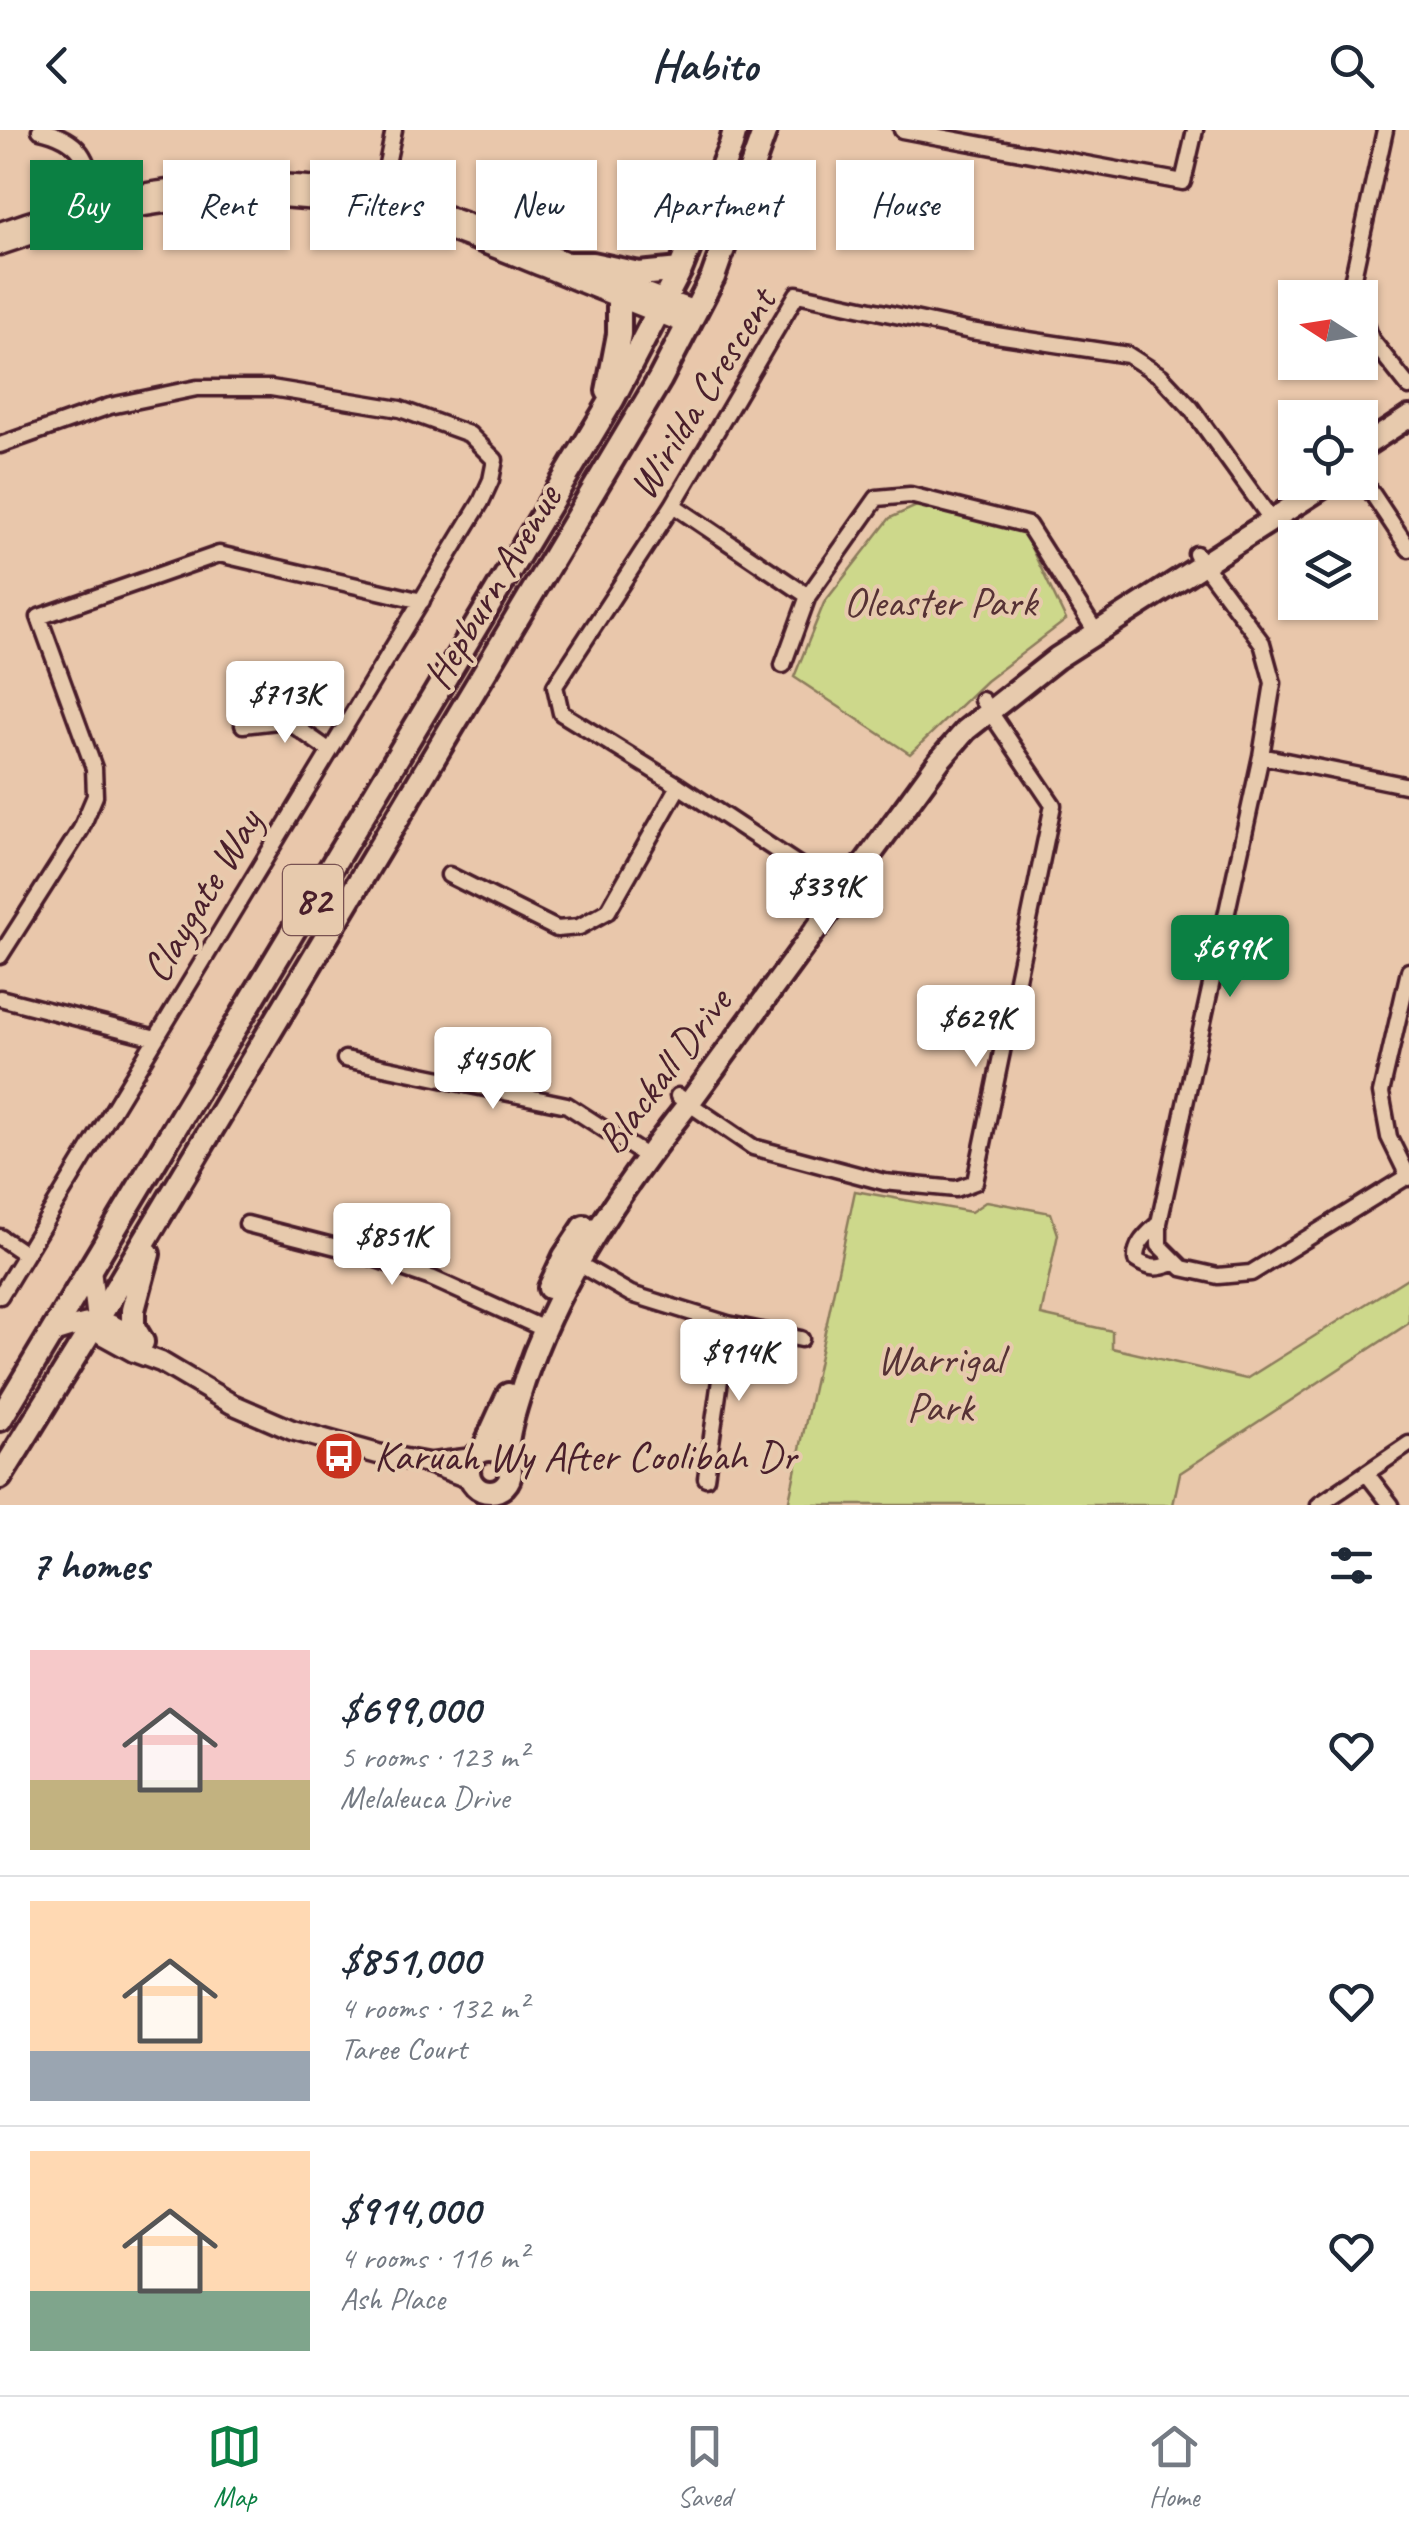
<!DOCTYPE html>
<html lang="en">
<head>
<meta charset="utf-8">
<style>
	:root { --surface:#fff; --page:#f6f6f7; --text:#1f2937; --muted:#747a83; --line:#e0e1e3; --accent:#0b8043 }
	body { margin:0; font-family:Caveat,sans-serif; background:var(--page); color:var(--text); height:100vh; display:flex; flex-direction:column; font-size:38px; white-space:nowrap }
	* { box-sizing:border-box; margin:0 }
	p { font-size:32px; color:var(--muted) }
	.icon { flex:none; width:55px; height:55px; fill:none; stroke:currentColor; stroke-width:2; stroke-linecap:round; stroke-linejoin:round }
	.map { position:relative; height:1375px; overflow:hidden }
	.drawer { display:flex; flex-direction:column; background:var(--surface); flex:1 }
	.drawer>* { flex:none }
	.hud { position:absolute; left:30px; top:30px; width:1350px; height:90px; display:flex; gap:20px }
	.needle { width:65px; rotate:282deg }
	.tools { position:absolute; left:1278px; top:150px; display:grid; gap:20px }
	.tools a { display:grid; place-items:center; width:100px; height:100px; border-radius:0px; background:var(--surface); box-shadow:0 2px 8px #0004; font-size:50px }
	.price { position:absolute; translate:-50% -85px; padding:0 22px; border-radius:10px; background:#fff; color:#222; font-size:32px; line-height:65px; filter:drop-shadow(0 2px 5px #0008) }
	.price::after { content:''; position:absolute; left:50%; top:60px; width:30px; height:22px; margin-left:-15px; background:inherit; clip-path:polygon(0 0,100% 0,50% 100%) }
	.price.on { background:var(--accent); color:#fff }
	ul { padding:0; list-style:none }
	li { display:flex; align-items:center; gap:30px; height:250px; padding:0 30px }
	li+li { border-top:2px solid var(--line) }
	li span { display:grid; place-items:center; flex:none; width:280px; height:200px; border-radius:0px; color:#555 }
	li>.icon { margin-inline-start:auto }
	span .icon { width:120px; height:120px; fill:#fffc; stroke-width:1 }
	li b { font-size:42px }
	h2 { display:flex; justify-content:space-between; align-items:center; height:120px; padding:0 30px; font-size:42px }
	.chip { padding:0 35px; border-radius:0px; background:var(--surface); box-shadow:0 2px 8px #0004; font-size:35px; line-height:90px }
	.chip.on { background:var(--accent); color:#fff }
	header { display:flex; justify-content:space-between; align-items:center; height:130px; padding:0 30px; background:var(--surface); font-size:45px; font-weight:700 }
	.dock { display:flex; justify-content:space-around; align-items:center; height:140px; border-top:2px solid var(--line); background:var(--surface); font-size:28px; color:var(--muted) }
	.dock a { display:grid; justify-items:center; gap:5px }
	.dock .on { color:var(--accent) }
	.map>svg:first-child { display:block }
	.green { fill:#cdd88b; stroke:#8c7c5b; stroke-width:2.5 }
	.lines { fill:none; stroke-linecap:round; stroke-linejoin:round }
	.minor-casing { stroke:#4a1f2b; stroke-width:21 }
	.tertiary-casing { stroke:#4a1f2b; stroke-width:25 }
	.secondary-casing { stroke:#4a1f2b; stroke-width:28 }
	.primary-casing { stroke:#4a1f2b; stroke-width:30 }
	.minor { stroke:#e7caad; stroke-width:14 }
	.tertiary { stroke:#e7caad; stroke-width:18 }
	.secondary { stroke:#e7caad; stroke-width:20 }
	.primary { stroke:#e7caad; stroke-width:22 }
	.labels { text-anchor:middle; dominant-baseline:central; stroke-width:8; stroke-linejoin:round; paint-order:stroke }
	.shield { fill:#e7caad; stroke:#795252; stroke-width:2.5 }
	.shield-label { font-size:40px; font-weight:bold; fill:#4a1f2b }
	.street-label { font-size:42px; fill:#4a1f2b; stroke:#e7caad }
	.park-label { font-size:42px; fill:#573235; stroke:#e7caad }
	.poi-label { font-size:42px; fill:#4a1f2b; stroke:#e7caad; text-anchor:start }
</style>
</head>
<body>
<header><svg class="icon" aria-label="back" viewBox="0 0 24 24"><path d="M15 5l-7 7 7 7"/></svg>Habito<svg class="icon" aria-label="search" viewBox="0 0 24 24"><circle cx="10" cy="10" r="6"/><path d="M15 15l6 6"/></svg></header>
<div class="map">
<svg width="1409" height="1375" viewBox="0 0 1409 1375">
	<rect width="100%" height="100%" fill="#e9c7ab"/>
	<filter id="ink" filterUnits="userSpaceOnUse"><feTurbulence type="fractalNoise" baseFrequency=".01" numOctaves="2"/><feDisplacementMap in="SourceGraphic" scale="20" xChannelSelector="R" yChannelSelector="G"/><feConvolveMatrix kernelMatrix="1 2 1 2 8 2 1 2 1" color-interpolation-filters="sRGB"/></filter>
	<g filter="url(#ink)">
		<path class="green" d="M 923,373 L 1022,399 L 1066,490 L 986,551 L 910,624 L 794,547 L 824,473 L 890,388 Z
			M 855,1061 L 971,1082 L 987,1071 L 1051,1083 L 1058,1104 L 1041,1185 L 1112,1201 L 1112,1218 L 1246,1249 L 1409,1147 L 1409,1193 L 1180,1343 L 1173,1375 L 788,1375 Z"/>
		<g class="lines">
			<g class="minor-casing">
				<path id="minor" d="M 40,0 C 91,12 87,37 99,81
					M 902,0 L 1183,52 L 1195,0
					M 378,78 L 394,0
					M 1357,168 L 1352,152 L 1385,0
					M 1360,176 L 1371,209 L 1409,257
					M 0,315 L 110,276 L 197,258 L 271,258 L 400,279 L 469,304 L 495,330 L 491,350 L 481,372 L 0,1166
					M 1360,345 L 1409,419
					M 673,375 L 808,466
					M 1196,424 L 1262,513 L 1273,553 L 1261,626 L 1159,1093 L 1159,1115 L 1182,1138 L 1218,1146 L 1251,1143 L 1408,1046
					M 783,535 L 808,466 L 877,368 L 910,365 L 1028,395 L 1096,502
					M 243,595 L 286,590 L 330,621
					M 1261,626 L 1409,656
					M 449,745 L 557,799 L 579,797 L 608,781 L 679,656
					M 841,763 L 679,656 L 561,583 L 555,556 L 673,375 L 797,164 L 970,201 L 1128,225 L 1161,246 L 1191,278 L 1271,389
					M 0,826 L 81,699 L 95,666 L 94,638 L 39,487 L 219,424 L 422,471
					M 1409,841 L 1381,963 L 1389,1007 L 1409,1048
					M 0,868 L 156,908
					M 345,929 L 567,975 L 646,1026
					M 678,966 L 753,1017 L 884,1052 L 956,1059 L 975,1052 L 1053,675 L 982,570
					M 1159,1093 C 1148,1104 1135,1113 1136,1130 C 1151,1140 1158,1139 1174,1133
					M 247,1094 L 356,1122 L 431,1148 L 544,1199
					M 0,1107 L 25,1124
					M 572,1130 L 631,1164 L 728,1194 L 801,1209
					M 1367,1344 L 1391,1375
					M 706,1348 L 728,1194
					M 1319,1375 L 1409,1314"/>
			</g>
			<g class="tertiary-casing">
				<path id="tertiary" d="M 97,85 C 191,64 285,59 379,80 C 437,93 491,116 546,138 C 593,158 641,176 689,195
					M 0,102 C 133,54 280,35 418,77 C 512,106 602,149 696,181
					M 0,115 L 63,94
					M 91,1139 L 97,1190 L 103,1205 L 134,1222 L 161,1232 L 232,1274 L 292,1300 L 378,1324 L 428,1333 L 471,1349
					M 53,1203 C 99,1189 101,1185 143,1213
					M 433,1333 L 473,1328"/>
			</g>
			<g class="secondary-casing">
				<path id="secondary" d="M 1360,319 L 1409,287
					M 549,1158 L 564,1126 L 584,1096
					M469 1341a21 21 0 1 1 42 0a21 21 0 1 1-42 0Z
					M 482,1321 L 508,1264
					M 506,1328 C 508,1301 516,1277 524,1252 C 559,1148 621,1059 689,973 L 939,631 L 966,600 L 1057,528 L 1331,352"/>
			</g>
			<g class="primary-casing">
				<path id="primary" d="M 570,134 L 592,134 L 639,144 L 680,140
					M 608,261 L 619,204 L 619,168
					M 142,1212 L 133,1197 L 133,1180 L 148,1124
					M 0,1289 L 613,268 L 680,140 L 731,15 L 735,0
					M 0,1347 L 111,1167 L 660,249 L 713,147 L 765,0"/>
			</g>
			<use href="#minor" class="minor"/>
			<use href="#tertiary" class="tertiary"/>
			<use href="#secondary" class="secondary"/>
			<use href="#primary" class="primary"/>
		</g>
	</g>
	<defs>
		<g id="bus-disc" transform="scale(2.5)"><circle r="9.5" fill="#c8321e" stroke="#e7caad"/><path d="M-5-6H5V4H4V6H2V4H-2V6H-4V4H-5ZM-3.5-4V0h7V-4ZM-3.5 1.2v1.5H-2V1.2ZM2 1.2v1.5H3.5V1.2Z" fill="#fff"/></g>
	</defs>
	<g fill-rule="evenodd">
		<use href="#bus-disc" x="339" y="1326"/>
	</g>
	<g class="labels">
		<rect class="shield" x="283" y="735" width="60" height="70" rx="8"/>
		<g class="shield-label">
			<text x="313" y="770">82</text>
		</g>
		<g class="street-label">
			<text transform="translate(702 264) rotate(-58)">Wirilda Crescent</text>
			<text transform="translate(492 457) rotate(-59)">Hepburn Avenue</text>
			<text transform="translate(202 766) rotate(-59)">Claygate Way</text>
			<text transform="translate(664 941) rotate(-53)">Blackall Drive</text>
		</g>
		<g class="park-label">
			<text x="940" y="472">Oleaster Park</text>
			<text x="940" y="1229">Warrigal<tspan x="940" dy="48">Park</tspan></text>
		</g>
		<g class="poi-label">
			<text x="374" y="1326">Karuah Wy After Coolibah Dr</text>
		</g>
	</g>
</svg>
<div class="tools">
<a><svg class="needle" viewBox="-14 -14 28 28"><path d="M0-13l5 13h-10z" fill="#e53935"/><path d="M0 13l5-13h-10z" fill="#747a83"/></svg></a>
<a><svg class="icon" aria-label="locate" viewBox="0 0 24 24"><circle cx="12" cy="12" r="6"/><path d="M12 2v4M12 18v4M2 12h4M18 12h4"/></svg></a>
<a><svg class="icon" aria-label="layers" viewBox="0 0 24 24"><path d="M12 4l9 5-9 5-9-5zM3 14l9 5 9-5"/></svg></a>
</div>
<b class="price" style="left:285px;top:616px">$713K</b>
<b class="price" style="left:825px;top:808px">$339K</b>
<b class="price on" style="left:1230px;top:870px">$699K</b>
<b class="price" style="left:976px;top:940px">$629K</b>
<b class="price" style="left:493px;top:982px">$450K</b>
<b class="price" style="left:392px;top:1158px">$851K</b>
<b class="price" style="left:739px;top:1274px">$914K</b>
<div class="hud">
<a class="chip on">Buy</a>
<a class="chip">Rent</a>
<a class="chip">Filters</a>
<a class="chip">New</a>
<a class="chip">Apartment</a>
<a class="chip">House</a>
</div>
</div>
<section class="drawer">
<h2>7 homes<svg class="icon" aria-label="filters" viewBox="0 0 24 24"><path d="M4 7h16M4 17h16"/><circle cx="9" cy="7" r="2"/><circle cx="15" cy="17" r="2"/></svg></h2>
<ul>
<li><span style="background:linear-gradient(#f6c9c9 65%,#c2b280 0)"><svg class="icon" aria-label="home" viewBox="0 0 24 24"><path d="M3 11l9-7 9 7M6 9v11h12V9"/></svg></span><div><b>$699,000</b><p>5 rooms · 123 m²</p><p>Melaleuca Drive</p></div><svg class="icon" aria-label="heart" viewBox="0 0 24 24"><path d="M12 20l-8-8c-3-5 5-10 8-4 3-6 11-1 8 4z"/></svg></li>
<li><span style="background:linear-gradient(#ffd9b3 75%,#9aa5b1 0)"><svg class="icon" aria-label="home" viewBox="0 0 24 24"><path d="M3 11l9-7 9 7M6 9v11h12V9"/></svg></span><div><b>$851,000</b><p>4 rooms · 132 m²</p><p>Taree Court</p></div><svg class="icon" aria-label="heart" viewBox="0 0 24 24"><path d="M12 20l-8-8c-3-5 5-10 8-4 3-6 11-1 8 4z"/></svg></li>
<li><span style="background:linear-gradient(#ffd9b3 70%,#7fa58c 0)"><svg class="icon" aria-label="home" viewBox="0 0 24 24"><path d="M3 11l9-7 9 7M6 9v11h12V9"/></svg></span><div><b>$914,000</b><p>4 rooms · 116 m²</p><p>Ash Place</p></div><svg class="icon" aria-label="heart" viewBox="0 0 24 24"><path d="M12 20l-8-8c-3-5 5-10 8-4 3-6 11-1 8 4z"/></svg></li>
</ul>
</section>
<nav class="dock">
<a class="on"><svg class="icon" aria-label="map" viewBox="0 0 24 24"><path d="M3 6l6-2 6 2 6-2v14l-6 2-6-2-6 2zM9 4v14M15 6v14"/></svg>Map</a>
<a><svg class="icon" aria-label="saved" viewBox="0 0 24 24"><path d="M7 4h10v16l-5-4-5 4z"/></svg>Saved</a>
<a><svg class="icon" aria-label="home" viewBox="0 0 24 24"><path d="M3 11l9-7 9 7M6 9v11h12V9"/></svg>Home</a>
</nav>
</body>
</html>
